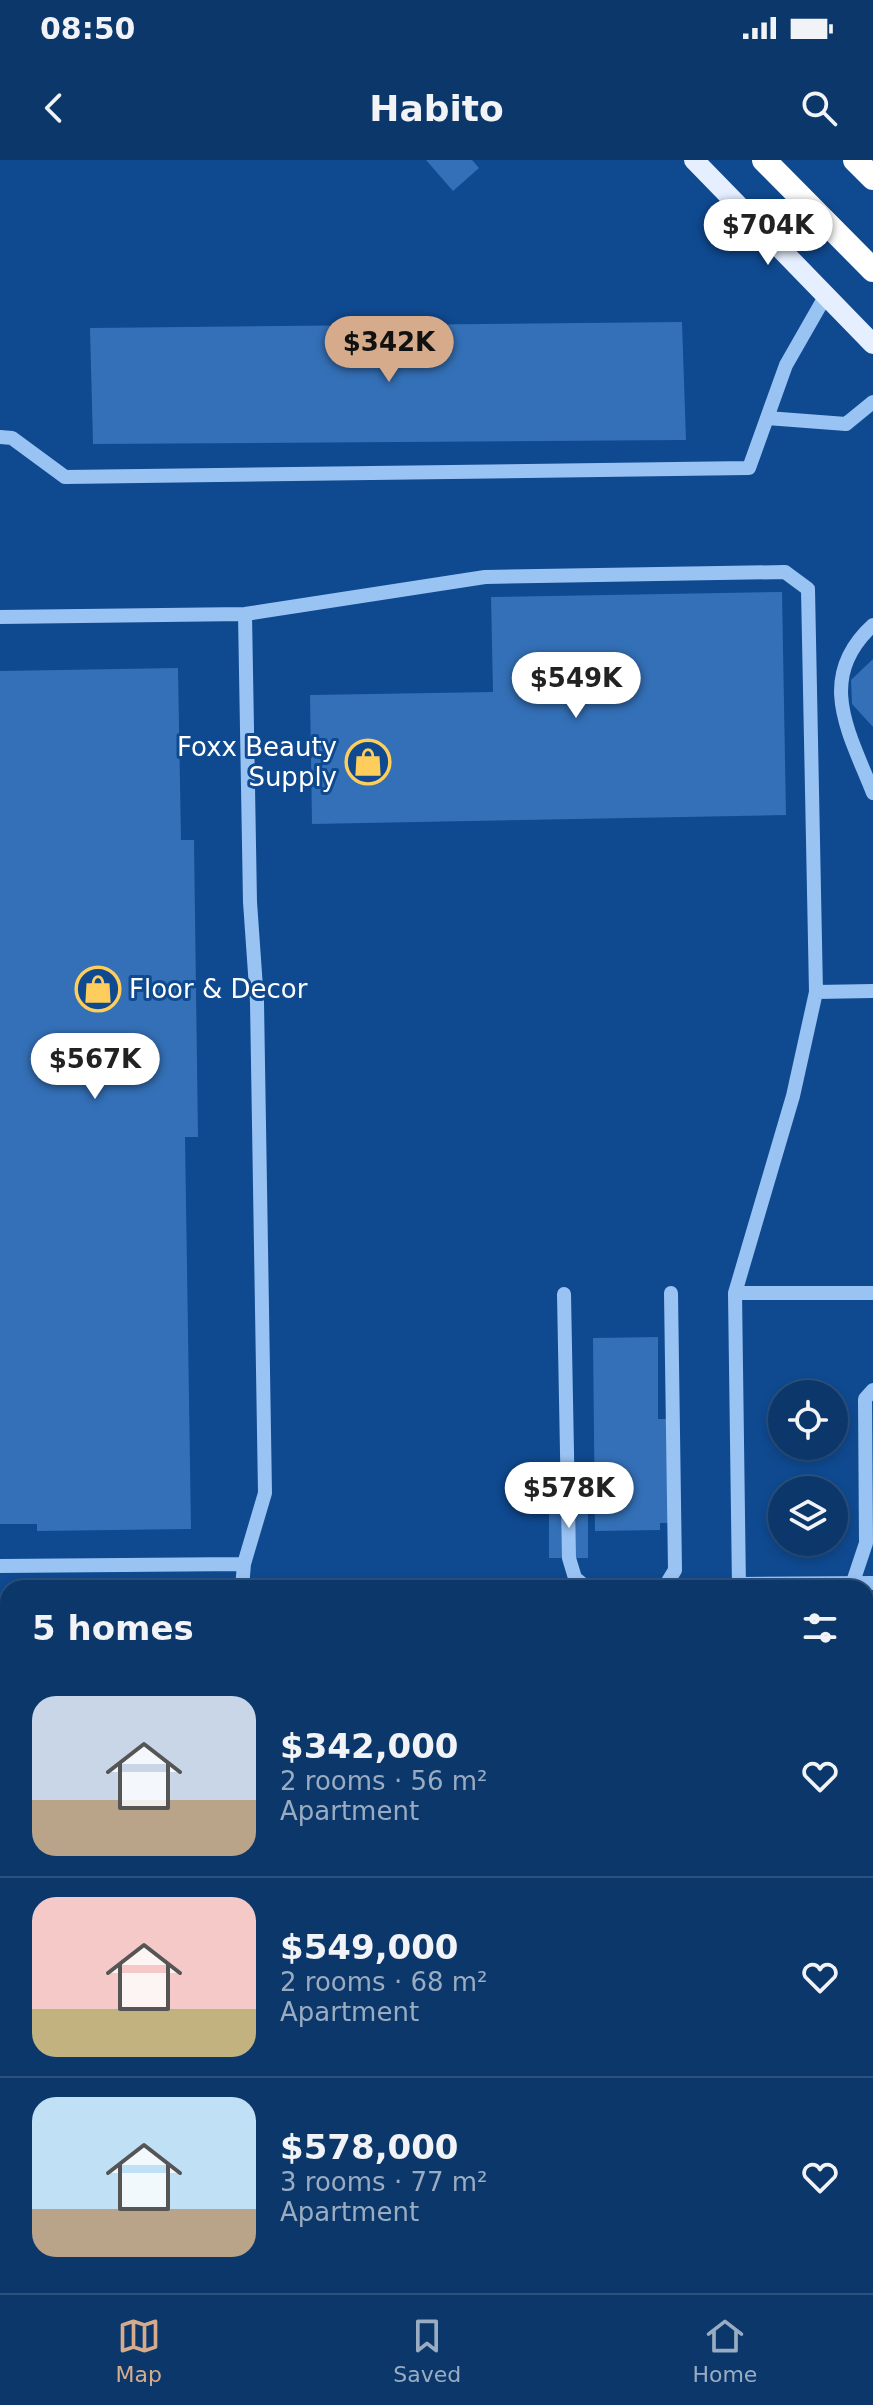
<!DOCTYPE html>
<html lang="en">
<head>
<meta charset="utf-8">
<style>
	:root { --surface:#0b376b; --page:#143f71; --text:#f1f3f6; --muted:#9aacc1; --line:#2b517e; --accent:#d6ab8b }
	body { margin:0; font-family:"DejaVu Sans",sans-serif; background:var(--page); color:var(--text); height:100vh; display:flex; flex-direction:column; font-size:30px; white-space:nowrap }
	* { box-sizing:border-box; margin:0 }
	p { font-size:26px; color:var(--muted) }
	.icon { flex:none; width:44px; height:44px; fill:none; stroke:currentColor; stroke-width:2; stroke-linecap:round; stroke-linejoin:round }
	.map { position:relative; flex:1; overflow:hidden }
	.side { position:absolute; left:0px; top:1420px; width:874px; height:714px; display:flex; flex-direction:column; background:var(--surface); border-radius:24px 24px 0 0; box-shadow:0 4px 12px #0003,0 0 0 2px var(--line) }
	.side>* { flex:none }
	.tools { position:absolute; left:768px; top:1220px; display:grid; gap:16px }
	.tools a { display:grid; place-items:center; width:80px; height:80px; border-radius:50%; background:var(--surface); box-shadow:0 4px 12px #0003,0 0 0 2px var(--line); font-size:40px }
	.price { position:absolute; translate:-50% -68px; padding:0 18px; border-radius:28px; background:#fff; color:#222; font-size:26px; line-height:52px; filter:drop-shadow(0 2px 4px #0008) }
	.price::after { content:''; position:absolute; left:50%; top:48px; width:24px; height:18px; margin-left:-12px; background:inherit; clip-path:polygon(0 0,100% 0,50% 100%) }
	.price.selected { background:var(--accent); color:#111 }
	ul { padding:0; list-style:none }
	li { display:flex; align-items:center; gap:24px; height:200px; padding:0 32px }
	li+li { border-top:2px solid var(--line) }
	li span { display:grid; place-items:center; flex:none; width:224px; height:160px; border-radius:24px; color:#555 }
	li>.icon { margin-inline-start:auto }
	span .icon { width:96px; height:96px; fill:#fffc; stroke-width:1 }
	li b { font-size:34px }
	h2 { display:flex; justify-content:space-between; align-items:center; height:96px; padding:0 32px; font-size:34px }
	.status { display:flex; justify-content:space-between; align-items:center; height:56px; padding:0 40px; background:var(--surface); direction:ltr }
	.status svg { height:22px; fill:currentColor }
	header { display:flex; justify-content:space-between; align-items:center; height:104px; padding:0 32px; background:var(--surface); font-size:36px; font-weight:800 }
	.tabs { display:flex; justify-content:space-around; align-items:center; height:112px; border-top:2px solid var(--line); background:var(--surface); font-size:22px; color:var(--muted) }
	.tabs a { display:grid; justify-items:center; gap:4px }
	.tabs .selected { color:var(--accent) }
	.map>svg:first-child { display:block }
	.green { fill:#1e61ad }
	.building { fill:#3470b7 }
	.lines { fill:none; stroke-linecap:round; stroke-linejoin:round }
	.minor { stroke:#99c3f3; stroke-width:14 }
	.major { stroke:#e5efff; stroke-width:20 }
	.highway { stroke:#fff; stroke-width:24 }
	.labels { text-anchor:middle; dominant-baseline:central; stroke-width:6; stroke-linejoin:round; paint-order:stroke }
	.poi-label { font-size:26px; fill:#fff; stroke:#0f498f; text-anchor:end }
</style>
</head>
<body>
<div class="status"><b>08:50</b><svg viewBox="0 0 49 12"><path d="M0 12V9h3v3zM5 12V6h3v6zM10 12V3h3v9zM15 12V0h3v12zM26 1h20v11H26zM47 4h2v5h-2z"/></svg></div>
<header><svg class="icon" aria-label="back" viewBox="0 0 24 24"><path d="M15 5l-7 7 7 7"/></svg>Habito<svg class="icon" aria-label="search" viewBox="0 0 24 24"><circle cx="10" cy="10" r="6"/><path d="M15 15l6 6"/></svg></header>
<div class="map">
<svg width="873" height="2133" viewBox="0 0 873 2133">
	<rect width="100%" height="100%" fill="#0f498f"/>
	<path class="green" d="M 120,2126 L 230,2126 L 230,2133 L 120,2133 Z"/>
	<path class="building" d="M 426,0 L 472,0 L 479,8 L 453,31 Z
		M 682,162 L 686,280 L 93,284 L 90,168 Z
		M 782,432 L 786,655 L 312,664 L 310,535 L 493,532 L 491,437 Z
		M 873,499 L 873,567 L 852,544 L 851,520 Z
		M 178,508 L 181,680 L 194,680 L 198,977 L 185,977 L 191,1369 L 37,1371 L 37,1364 L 0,1364 L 0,511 Z
		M 658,1177 L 658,1259 L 671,1259 L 673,1363 L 660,1363 L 660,1370 L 595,1371 L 593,1178 Z
		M 588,1342 L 588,1398 L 549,1398 L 549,1343 Z
		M 866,1679 L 873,1679 L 873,1770 L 866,1770 Z
		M 8,1751 L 8,1902 L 0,1902 L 0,1752 Z
		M 8,2024 L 8,2126 L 15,2126 L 16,2133 L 0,2133 L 0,2025 Z
		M 482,2126 L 745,2126 L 745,2133 L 482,2133 Z"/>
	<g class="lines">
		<path class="minor" d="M 767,258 L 846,264 L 873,242
			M 0,277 L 12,278 L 65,317 L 749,308 L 786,205 L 826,135
			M 0,457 L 245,454 L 485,417 L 785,412 L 808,429 L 816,832
			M 873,465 C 815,518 849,572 873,633
			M 735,1133 L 873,1133
			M 564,1134 L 569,1398 L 575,1418 L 587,1428
			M 0,1406 L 244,1404
			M 739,1424 L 873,1423
			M 242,1428 L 244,1404 L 265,1333 L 257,842 L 250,742 L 245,454
			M 664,1428 L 675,1410 L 671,1133
			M 739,1428 L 735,1133 L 793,936 L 816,832 L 873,831
			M 851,1428 L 866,1383 L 865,1239 L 873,1230
			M 866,1630 L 873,1630
			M 0,1692 L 8,1692
			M 866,1807 L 873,1810
			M 0,1965 L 8,1965
			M 94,2126 L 94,2133"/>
		<path class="major" d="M 694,0 L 873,184
			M 866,1490 L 873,1490
			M 0,1500 L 8,1500
			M 866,1575 L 873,1575
			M 0,1588 L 8,1588"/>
		<path class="highway" d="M 764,0 L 873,110
			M 855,0 L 873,18"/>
	</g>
	<defs>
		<g id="shop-ring" transform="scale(2.3)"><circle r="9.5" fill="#0f498f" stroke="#ffcd5b" stroke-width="1.5"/><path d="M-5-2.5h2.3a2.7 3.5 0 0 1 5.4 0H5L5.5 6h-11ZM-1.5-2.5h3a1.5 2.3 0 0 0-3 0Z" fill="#ffcd5b"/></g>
	</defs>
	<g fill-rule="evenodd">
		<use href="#shop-ring" x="368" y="602"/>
		<use href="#shop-ring" x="98" y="829"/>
	</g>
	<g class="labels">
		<g class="poi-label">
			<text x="337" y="587">Foxx Beauty<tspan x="337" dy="30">Supply</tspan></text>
			<text x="129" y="829" text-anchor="start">Floor &amp; Decor</text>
		</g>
	</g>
</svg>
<div class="tools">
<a><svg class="icon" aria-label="locate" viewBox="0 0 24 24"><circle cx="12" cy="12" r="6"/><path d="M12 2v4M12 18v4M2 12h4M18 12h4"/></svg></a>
<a><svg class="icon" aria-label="layers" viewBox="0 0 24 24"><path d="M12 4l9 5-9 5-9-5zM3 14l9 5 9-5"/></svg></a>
</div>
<b class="price" style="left:768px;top:107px">$704K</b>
<b class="price selected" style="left:389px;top:224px">$342K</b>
<b class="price" style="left:576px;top:560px">$549K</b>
<b class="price" style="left:95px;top:941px">$567K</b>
<b class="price" style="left:569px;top:1370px">$578K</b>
<section class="side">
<h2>5 homes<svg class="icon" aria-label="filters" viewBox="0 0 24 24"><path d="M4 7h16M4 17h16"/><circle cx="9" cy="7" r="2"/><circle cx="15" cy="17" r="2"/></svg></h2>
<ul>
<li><span style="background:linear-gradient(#c9d6e8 65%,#b9a48a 0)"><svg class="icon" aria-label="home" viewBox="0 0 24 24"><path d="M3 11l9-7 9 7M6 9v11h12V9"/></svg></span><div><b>$342,000</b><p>2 rooms · 56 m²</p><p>Apartment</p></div><svg class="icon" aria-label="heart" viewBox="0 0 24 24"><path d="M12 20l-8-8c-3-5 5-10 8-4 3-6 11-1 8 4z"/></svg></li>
<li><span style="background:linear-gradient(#f6c9c9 70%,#c2b280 0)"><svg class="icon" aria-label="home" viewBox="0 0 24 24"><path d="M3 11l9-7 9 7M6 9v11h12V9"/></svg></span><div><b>$549,000</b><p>2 rooms · 68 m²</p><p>Apartment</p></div><svg class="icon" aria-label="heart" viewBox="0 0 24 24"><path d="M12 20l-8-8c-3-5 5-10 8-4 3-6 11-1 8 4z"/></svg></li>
<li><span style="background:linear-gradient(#bfe0f5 70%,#b9a48a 0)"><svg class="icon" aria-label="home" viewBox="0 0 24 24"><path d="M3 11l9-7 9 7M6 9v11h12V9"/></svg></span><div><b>$578,000</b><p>3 rooms · 77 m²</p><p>Apartment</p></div><svg class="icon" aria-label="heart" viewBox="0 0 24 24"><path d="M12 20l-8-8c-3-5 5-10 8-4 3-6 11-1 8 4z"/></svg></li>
</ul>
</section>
</div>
<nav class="tabs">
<a class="selected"><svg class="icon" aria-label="map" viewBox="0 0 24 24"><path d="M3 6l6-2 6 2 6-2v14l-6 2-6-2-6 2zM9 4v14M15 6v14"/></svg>Map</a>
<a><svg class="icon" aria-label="saved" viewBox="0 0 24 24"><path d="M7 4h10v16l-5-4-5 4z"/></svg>Saved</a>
<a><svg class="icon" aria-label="home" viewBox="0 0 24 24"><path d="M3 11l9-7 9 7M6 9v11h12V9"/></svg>Home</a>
</nav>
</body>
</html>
